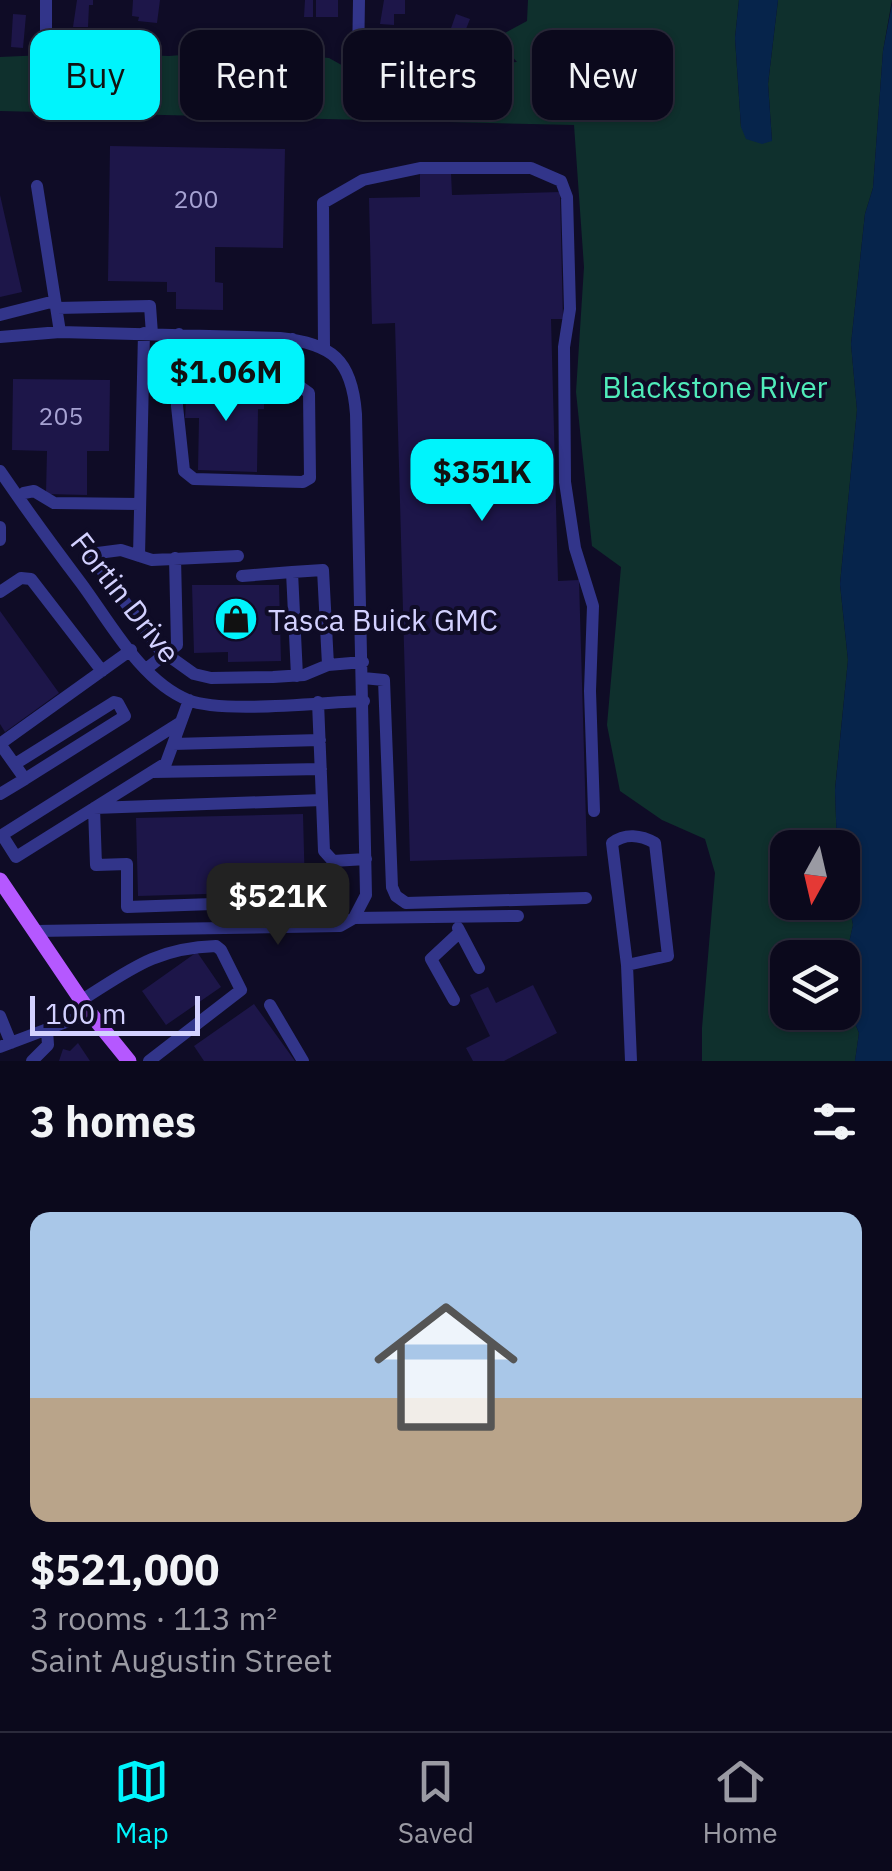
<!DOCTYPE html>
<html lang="en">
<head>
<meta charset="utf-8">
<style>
	:root { --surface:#0b091c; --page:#141225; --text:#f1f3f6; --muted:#9a9aa3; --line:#2b2a3b; --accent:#00f4fc }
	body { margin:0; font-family:"IBM Plex Sans",sans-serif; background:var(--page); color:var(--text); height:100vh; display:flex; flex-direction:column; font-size:38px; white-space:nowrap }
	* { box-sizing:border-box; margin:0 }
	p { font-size:32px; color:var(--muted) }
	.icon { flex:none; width:55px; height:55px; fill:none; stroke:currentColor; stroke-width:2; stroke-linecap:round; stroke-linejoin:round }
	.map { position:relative; height:1061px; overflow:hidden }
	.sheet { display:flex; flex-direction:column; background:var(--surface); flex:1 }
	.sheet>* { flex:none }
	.banner { position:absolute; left:30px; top:30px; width:832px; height:90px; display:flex; gap:20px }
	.needle { width:65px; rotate:188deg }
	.controls { position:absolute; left:770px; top:830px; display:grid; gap:20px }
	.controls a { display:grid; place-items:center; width:90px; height:90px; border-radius:20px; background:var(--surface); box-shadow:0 2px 8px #0004,0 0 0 2px var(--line); font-size:50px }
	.scale { position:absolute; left:30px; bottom:25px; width:170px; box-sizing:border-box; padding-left:10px; border:5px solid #d3d1ff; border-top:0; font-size:28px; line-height:35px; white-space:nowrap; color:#d3d1ff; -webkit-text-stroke:8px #0f0c26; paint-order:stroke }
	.price { position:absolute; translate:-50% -85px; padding:0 22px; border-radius:20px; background:var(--accent); color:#111; font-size:32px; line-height:65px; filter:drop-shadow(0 2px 5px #0008) }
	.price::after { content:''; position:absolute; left:50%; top:60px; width:30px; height:22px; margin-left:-15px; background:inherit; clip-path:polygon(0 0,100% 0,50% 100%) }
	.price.active { background:#222; color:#fff }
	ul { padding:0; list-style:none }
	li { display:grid; align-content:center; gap:20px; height:530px; padding:0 30px }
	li+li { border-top:2px solid var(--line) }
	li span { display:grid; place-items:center; height:310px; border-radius:20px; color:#555 }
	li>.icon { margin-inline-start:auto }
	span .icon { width:180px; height:180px; fill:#fffc; stroke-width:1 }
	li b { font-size:42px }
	h2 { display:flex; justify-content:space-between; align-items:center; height:120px; padding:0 30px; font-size:42px }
	.chip { padding:0 35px; border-radius:20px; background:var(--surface); box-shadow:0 2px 8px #0004,0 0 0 2px var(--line); font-size:35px; line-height:90px }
	.chip.active { background:var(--accent); color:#111 }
	.menu { display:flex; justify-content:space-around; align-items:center; height:140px; border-top:2px solid var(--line); background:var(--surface); font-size:28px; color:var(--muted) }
	.menu a { display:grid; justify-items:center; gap:5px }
	.menu .active { color:var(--accent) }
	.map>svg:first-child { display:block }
	.green { fill:#0f302d; fill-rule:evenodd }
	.water { fill:#06244b }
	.building { fill:#1d1649 }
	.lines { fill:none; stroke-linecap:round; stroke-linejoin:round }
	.minor { stroke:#32358a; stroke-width:12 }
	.major { stroke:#b558ff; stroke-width:15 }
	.labels { text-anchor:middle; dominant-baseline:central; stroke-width:8; stroke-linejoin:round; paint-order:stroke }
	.number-label { font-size:25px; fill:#a6a2d2 }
	.park-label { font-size:30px; fill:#50ecba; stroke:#0f0c26 }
	.street-label { font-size:30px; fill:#d3d1ff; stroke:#0f0c26 }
	.poi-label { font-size:30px; fill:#d3d1ff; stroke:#0f0c26; text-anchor:start }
</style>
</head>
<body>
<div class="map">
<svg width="892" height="1061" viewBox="0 0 892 1061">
	<rect width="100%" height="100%" fill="#0f0c26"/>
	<path class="green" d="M 528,0 L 739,0 L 735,38 L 741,127 L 772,141 L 768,84 L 778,0 L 892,0 L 883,51 L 873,188 L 865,214 L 851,344 L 857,410 L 840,584 L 848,660 L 835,789 L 837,847 L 788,848 L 788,902 L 842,902 L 843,897 L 849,903 L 853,925 L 847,952 L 846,1001 L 859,1033 L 855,1061 L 702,1061 L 702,1028 L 715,873 L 705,839 L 662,820 L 620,791 L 607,725 L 621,567 L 592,546 L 576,392 L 584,267 L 574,125 L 0,111 L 0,57 L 89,53 L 169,56 L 244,50 L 329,58 L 347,68 L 374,70 L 517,62 L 509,53 L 503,34 L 527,21 ZM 788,958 L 842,958 L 842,1012 L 788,1012 Z"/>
	<path class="water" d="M 739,0 L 778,0 L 768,84 L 772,141 L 762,144 L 746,139 L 741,127 L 735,38 Z
		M 892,4 L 892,1061 L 855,1061 L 859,1033 L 846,1001 L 847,952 L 853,925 L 849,903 L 843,897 L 842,848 L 837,847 L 835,790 L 848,660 L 840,584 L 857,410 L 851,344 L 865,214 L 873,188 L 883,51 Z"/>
	<path class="building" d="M 77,0 L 93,0 L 93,5 L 89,5 L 88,27 L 73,27 Z
		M 133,0 L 160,0 L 157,23 L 138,21 L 139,17 L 132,16 Z
		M 305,0 L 313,0 L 313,17 L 304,17 Z
		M 316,0 L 338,0 L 338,17 L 316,17 Z
		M 384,0 L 405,0 L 405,14 L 394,14 L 394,25 L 380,24 Z
		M 13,14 L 26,15 L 23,48 L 11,47 Z
		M 456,14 L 470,19 L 462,39 L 449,34 Z
		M 110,146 L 285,149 L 283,248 L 215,247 L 215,282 L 223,283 L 223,310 L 176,309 L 176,292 L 167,292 L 167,282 L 108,281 Z
		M 451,173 L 452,195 L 560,192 L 563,319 L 551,319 L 558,581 L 579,580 L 587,856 L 410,861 L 395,323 L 372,324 L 369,198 L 420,197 L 420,174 Z
		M 0,195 L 22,292 L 0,297 Z
		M 13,379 L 110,380 L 109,451 L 87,451 L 87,495 L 46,494 L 47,451 L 12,450 Z
		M 187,381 L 246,382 L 246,390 L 264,390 L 264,409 L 258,409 L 257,472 L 198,470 L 199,418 L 185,418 Z
		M 192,585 L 279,585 L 281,661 L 228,662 L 228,652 L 194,653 Z
		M 0,611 L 59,693 L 5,732 L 0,724 Z
		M 303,814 L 305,891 L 138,896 L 136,818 Z
		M 197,952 L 221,987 L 166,1025 L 142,991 Z
		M 533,985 L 557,1033 L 504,1061 L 473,1061 L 466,1048 L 490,1036 L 470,995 L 488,987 L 496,1003 Z
		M 254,1004 L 295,1061 L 204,1061 L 194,1046 Z
		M 78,1043 L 90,1061 L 59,1061 L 63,1049 L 70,1051 Z"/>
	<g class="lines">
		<path class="minor" d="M 46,48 L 46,0
			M 358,62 L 359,0
			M 37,186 L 60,332
			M 57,308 L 150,306 L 152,334
			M 0,315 L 55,301
			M 179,334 L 177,406 L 184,471 L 194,479 L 303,482 L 310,478 L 309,393 L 291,380 L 286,370
			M 0,337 L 60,332 L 280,338 C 332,344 352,359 356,414 L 366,895 L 354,918
			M 324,347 L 323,203 L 363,180 L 420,168 L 531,168 L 561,181 L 567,197 L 570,309 L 564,347 L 565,482 L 575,548 L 593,606 L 590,691 L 594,811
			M 286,370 L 292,339
			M 178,372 L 286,370
			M 0,471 C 26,509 53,546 81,583 C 110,622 141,681 188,700 C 223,714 323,702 364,701
			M 19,498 L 24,493 L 34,491 L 54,503 L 140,504
			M 0,527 L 0,540
			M 139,556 L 144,333
			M 238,556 L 152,560 L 121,550 L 90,554 L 159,649 L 194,674 L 211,678 L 273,677 L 304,675 L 328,665 L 363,662
			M 242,576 L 292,572
			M 0,592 L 21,578 L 31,579 L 102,671
			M 146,669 L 177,645 L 175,558
			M 297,676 L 292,572 L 323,570 L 328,665
			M 363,678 L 384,680 L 392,887 L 396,896 L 406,903 L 586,898
			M 189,700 L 173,744 L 320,740
			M 318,702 L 324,851 L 333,861 L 366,859
			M 173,744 L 166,763 L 16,857 L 2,835 L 181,722
			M 15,764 L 114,702 L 118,703 L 125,716 L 25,779 L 0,744 L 131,650
			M 153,772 L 321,769
			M 0,794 L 25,779
			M 322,800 L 94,808 L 96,865 L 127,864 L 127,907 L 333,900 L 333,861
			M 458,928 L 479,968
			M 36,931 L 340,926 L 354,918 L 518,916
			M 627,965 L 668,956 L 655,843 C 641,835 625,833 612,843 L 627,965 L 631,1061
			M 82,1000 C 131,969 156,948 216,946 L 221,950 L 241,990 L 149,1061
			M 454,1000 L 431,959 L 460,932
			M 270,1005 L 303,1061
			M 0,1016 L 11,1043
			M 0,1047 L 90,1013
			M 32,1061 L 48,1045 L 47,1030"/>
		<path class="major" d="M 0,880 L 90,1013 L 129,1061"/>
	</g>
	<defs>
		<g id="shop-disc" transform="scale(2.25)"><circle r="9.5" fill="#00f4fc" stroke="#0f0c26"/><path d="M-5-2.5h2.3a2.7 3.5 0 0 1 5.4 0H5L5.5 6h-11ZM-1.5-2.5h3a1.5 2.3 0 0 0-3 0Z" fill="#111"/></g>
	</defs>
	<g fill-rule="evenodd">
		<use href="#shop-disc" x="236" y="619"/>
	</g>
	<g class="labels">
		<g class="number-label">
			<text x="196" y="198">200</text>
			<text x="61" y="415">205</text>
		</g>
		<g class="park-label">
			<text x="715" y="386">Blackstone River</text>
		</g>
		<g class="street-label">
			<text transform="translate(126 597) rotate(52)">Fortin Drive</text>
		</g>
		<g class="poi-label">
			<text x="268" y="619">Tasca Buick GMC</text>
		</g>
	</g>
</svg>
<div class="controls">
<a><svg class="needle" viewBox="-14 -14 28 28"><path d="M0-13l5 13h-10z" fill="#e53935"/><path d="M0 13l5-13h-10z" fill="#9a9aa3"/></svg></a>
<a><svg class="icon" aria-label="layers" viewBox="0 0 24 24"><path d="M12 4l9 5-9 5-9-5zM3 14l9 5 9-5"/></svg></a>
</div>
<div class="scale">100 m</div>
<b class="price" style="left:226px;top:424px">$1.06M</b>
<b class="price" style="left:482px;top:524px">$351K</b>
<b class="price active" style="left:278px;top:948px">$521K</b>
<div class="banner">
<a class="chip active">Buy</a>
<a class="chip">Rent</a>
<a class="chip">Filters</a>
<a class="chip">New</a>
</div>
</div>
<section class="sheet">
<h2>3 homes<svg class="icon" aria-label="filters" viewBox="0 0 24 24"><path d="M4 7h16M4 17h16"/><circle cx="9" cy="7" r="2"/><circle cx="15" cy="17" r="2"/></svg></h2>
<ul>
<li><span style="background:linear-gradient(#a9c7e8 60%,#b9a48a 0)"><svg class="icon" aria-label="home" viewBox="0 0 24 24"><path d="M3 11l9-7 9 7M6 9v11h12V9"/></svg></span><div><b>$521,000</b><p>3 rooms · 113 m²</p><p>Saint Augustin Street</p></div></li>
</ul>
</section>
<nav class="menu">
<a class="active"><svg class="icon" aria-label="map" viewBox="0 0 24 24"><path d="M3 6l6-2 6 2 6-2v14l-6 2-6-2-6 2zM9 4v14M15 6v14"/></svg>Map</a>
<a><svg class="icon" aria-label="saved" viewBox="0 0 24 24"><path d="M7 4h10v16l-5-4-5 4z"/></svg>Saved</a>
<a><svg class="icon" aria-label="home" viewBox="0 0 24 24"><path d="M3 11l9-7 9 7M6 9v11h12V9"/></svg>Home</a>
</nav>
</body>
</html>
